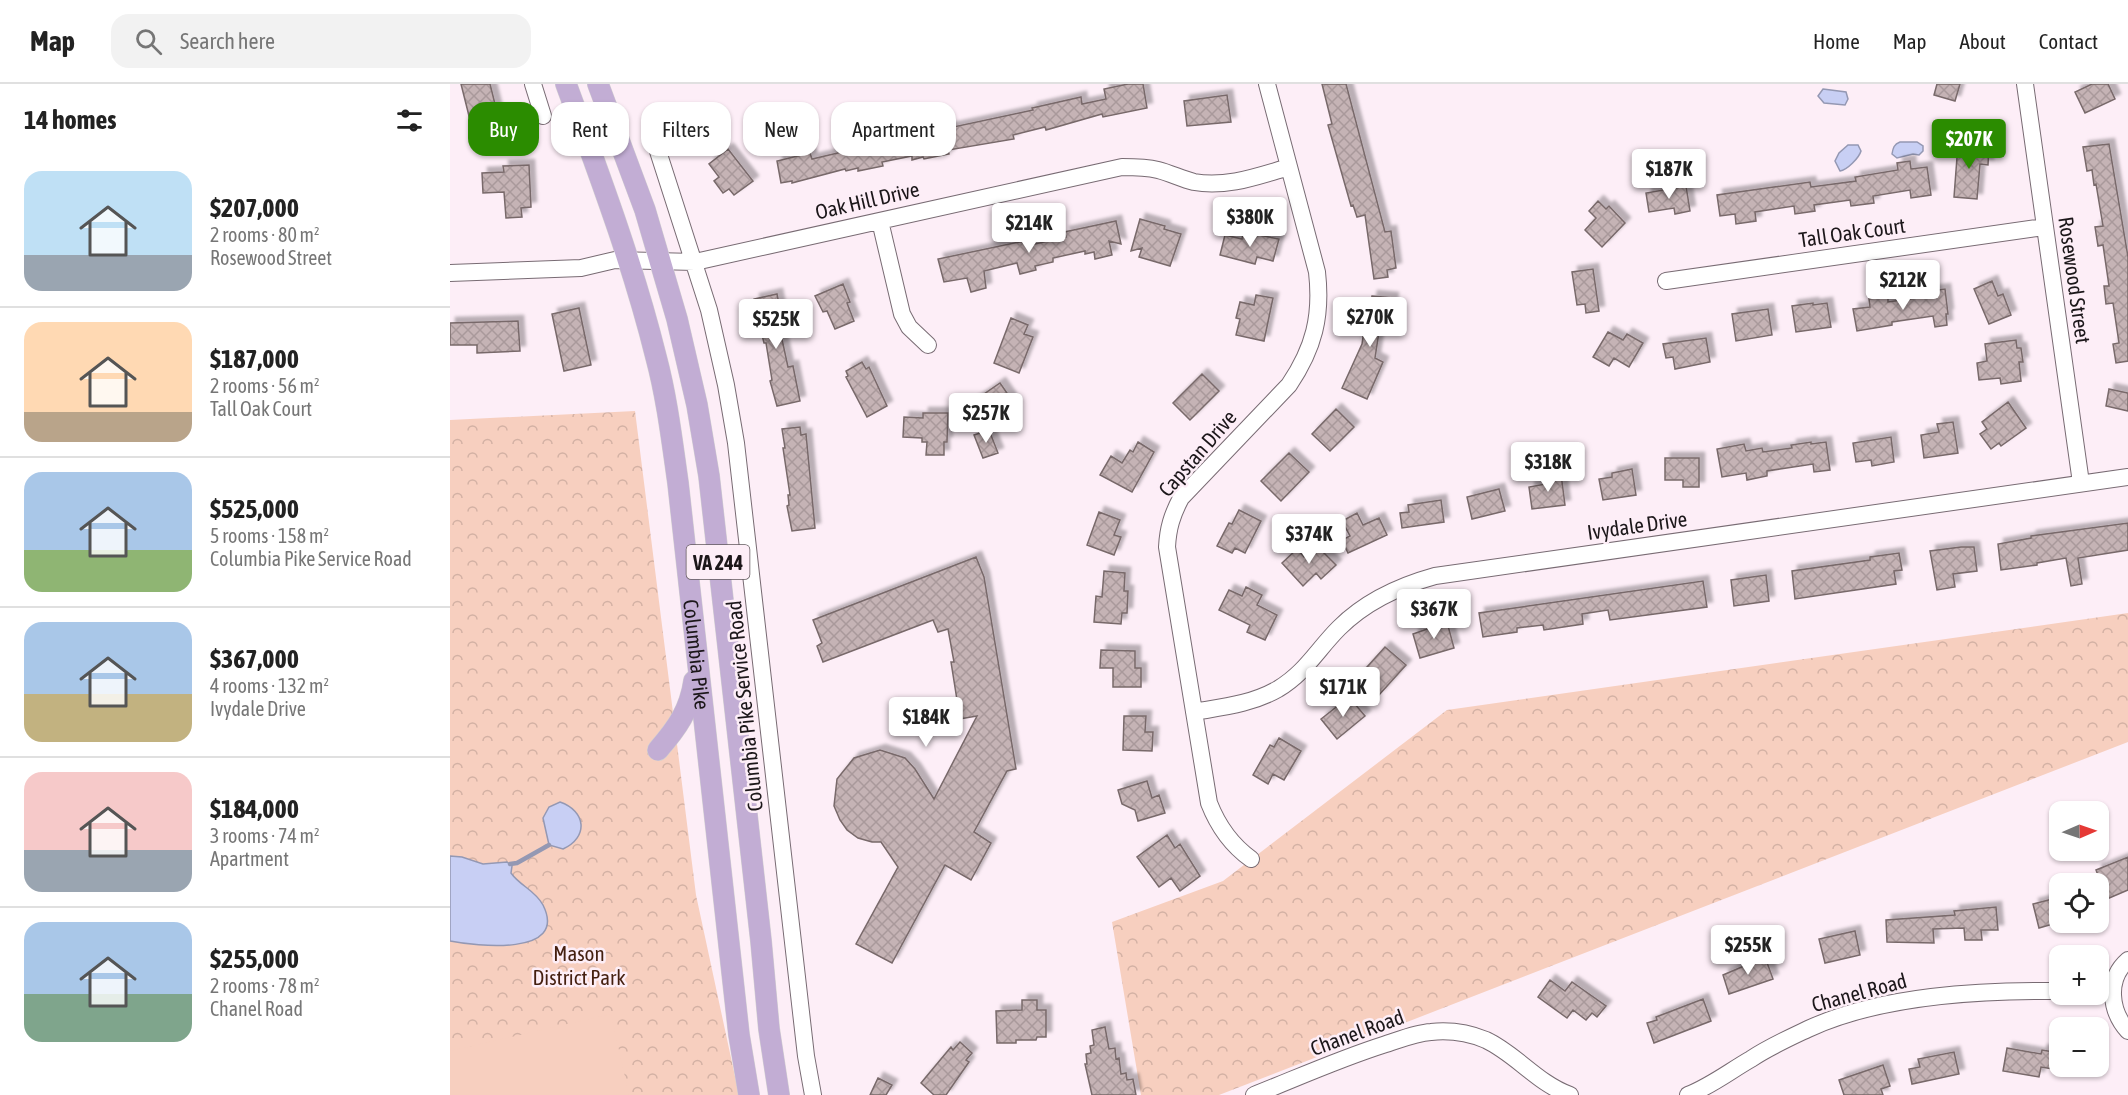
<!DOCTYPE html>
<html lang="en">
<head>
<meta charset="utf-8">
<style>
	:root { --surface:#fff; --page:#f2f2f2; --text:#222; --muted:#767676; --line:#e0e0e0; --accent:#2b8c00 }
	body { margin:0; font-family:"Asap Condensed",sans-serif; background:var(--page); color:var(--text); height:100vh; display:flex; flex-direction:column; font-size:22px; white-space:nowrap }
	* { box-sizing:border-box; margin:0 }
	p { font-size:20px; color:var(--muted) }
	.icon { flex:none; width:33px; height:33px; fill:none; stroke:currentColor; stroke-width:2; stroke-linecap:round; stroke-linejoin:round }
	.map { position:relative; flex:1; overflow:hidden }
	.drawer { display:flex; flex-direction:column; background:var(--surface); width:450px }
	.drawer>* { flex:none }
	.guide { position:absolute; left:18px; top:18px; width:570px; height:54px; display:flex; gap:12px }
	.needle { width:39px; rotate:88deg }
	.tools { position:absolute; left:1599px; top:717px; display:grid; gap:12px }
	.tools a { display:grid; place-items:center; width:60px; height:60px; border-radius:12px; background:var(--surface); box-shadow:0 2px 4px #0004; font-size:30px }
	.price { position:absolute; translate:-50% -51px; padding:0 14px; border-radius:6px; background:#fff; color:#222; font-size:20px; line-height:39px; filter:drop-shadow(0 2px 3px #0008) }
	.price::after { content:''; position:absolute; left:50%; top:36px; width:18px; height:14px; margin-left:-9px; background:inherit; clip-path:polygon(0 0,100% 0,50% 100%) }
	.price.active { background:var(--accent); color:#fff }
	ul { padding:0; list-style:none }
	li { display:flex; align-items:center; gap:18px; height:150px; padding:0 24px }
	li+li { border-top:2px solid var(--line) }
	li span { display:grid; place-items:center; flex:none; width:168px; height:120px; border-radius:18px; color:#555 }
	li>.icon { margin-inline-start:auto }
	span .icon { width:72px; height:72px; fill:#fffc; stroke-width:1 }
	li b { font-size:26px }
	h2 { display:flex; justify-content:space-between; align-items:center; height:72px; padding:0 24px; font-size:26px }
	.pill { padding:0 21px; border-radius:18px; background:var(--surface); box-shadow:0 2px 4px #0004; font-size:21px; line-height:54px }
	.pill.active { background:var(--accent); color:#fff }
	header { display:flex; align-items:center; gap:36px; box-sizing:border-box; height:84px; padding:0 30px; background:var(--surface); border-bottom:2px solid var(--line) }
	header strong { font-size:28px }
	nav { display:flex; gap:33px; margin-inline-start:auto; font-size:21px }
	.search { width:420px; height:54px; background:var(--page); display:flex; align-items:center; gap:15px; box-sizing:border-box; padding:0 21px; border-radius:18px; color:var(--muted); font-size:22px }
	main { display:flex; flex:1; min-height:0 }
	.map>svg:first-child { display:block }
	.forest { fill:url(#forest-crowns) }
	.garden { fill:#f7cfbf }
	.water { fill:#c8cff4; stroke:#9498b3; stroke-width:1.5 }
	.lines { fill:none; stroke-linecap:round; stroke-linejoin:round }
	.stream { stroke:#9498b3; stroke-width:4.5 }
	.building { fill:url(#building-cross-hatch); stroke:#78696a; stroke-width:1.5; filter:url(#shadow) }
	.minor-casing { stroke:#786b73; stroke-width:18 }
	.major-casing { stroke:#d2d1d1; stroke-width:22 }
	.minor { stroke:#fff; stroke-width:16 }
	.major { stroke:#c2add4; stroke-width:21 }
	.labels { text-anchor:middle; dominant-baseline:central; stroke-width:5; stroke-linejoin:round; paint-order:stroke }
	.shield { fill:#fdeef7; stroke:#60585c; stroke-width:1.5 }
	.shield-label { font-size:20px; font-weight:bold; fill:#1c171a }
	.street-label { font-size:21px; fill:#1c171a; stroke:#fdeef7 }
	.park-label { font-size:21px; fill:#441f0f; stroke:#fdeef7 }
</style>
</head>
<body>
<header>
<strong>Map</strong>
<div class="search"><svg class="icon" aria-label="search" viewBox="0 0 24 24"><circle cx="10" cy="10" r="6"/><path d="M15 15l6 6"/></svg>Search here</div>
<nav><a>Home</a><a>Map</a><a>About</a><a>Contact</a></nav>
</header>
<main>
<section class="drawer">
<h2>14 homes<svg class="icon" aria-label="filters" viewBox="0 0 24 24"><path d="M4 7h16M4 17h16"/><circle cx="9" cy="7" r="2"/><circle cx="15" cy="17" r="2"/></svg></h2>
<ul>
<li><span style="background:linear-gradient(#bfe0f5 70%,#9aa5b1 0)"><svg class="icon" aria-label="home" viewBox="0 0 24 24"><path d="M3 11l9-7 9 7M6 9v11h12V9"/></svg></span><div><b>$207,000</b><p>2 rooms · 80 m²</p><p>Rosewood Street</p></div></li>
<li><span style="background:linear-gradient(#ffd9b3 75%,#b9a48a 0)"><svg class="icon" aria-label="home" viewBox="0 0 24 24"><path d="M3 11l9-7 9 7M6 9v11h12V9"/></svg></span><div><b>$187,000</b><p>2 rooms · 56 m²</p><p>Tall Oak Court</p></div></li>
<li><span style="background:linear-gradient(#a9c7e8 65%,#8fb573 0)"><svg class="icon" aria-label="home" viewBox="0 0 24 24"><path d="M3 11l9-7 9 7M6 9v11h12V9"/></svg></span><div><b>$525,000</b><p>5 rooms · 158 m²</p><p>Columbia Pike Service Road</p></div></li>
<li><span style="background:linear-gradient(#a9c7e8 60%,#c2b280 0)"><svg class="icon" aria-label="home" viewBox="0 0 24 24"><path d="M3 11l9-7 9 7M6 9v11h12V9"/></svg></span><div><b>$367,000</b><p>4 rooms · 132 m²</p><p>Ivydale Drive</p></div></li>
<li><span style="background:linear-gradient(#f6c9c9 65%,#9aa5b1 0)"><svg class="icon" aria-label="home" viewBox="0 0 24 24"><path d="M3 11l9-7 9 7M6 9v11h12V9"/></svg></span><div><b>$184,000</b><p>3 rooms · 74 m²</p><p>Apartment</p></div></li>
<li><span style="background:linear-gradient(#a9c7e8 60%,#7fa58c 0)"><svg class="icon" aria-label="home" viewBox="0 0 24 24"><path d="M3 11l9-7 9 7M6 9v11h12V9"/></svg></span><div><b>$255,000</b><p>2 rooms · 78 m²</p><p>Chanel Road</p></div></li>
</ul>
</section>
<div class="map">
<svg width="1678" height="1011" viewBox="0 0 1678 1011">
	<defs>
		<pattern id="forest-crowns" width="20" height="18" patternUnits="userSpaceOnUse" patternTransform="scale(1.5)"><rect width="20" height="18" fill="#f7cfbf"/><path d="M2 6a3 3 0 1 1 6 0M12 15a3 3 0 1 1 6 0" fill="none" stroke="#d3b1a4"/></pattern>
		<pattern id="building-cross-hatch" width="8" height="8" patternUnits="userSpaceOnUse" patternTransform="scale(1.5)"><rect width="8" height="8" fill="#c5b3b5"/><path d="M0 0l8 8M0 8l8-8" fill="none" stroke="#a9999b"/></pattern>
		<filter id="shadow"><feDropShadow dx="5.5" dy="-5.5" stdDeviation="1.5" flood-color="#0004"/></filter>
	</defs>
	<rect width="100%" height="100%" fill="#fdeef7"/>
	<path class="forest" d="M 185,327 L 246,811 L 289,1011 L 0,1011 L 0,336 Z
		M 1678,529 L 1678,658 L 769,1011 L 691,1011 L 662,838 L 773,797 L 997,626 Z"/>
	<path class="garden" d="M 161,930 L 179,1011 L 0,1011 L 0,967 Z"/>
	<path class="water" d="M 1373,5 L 1396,8 L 1398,15 L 1395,21 L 1374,19 L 1368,12 Z
		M 1450,58 L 1467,58 L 1473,62 L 1473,67 L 1469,71 L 1463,70 L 1447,74 L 1442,70 C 1443,64 1444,60 1450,58 Z
		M 1398,61 L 1408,61 L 1411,67 C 1409,74 1397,86 1390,87 L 1385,77 L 1389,69 Z
		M 110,718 C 136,727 139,753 113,765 L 99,761 L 93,734 L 99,723 Z
		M 0,772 L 12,773 L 33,780 L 57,778 L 62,782 L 61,789 C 70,802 85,806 93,821 C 119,873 25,862 0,857 Z"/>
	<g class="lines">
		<path class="stream" d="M 60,780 L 67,779 L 99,761"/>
	</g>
	<path class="building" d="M 11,0 L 40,0 L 47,28 L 20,36 Z
		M 678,0 L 693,0 L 697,24 L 653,33 L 652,30 L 596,46 L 595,43 L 563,51 L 564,55 L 498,66 L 499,70 L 474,75 L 473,73 L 462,76 L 462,72 L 432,78 L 433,82 L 408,87 L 408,84 L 396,87 L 395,85 L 342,99 L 342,97 L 331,99 L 327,77 L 360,69 L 362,75 L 392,68 L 391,65 L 437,55 L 438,57 L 583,26 L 582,24 L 631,13 L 632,20 L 656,15 L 654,5 Z
		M 872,0 L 896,0 L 935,148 L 941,147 L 946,184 L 937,186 L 938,193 L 924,195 L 915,131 L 907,133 L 903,121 L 901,122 L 878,41 L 882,40 Z
		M 1487,0 L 1510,0 L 1505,17 L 1484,11 Z
		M 1642,0 L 1658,0 L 1665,15 L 1635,29 L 1625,8 Z
		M 777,11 L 781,38 L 737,42 L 734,17 Z
		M 1508,60 L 1539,62 L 1538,81 L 1530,80 L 1527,115 L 1504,113 Z
		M 1659,60 L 1678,173 L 1678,277 L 1666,279 L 1663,260 L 1669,259 L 1663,219 L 1656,220 L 1654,202 L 1659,202 L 1653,161 L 1648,162 L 1645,143 L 1653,142 L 1646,100 L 1644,101 L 1642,86 L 1637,87 L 1633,63 Z
		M 278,65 L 303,97 L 284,111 L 279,105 L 273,109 L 264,97 L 269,93 L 259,80 Z
		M 1460,77 L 1461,85 L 1477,83 L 1481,111 L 1461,114 L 1460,106 L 1423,112 L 1424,119 L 1401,122 L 1400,116 L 1364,121 L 1365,127 L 1345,130 L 1344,122 L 1305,128 L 1306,137 L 1286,140 L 1285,130 L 1270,132 L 1267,111 L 1360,98 L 1361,103 L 1406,97 L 1405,93 L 1448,86 L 1447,79 Z
		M 79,81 L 81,123 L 71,124 L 72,133 L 56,134 L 54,108 L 33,109 L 32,89 L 54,88 L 53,82 Z
		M 1236,102 L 1240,127 L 1225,130 L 1224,124 L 1199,128 L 1196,109 Z
		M 1148,117 L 1156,125 L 1159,122 L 1175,139 L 1152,163 L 1135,146 L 1146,134 L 1139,127 Z
		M 690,135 L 715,142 L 714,145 L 731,150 L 720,182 L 689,173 L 692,164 L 681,167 Z
		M 666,137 L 671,160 L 659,157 L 662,171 L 645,175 L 644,168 L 635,170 L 635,167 L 603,174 L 603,178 L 585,182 L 586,186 L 570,190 L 567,179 L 534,187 L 536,204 L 521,208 L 517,194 L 494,198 L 488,175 L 579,156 L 581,161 L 616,153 L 614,148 Z
		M 793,148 L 829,155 L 823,177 L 807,173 L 805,180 L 770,171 L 775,151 L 792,155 Z
		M 1143,185 L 1149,227 L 1136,229 L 1135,220 L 1127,221 L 1122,188 Z
		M 1542,197 L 1548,212 L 1553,210 L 1561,231 L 1539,240 L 1524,205 Z
		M 393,200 L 400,218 L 397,219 L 404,237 L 385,245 L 377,227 L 373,228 L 365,212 Z
		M 1495,205 L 1498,230 L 1496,230 L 1497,241 L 1485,243 L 1483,232 L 1442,238 L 1442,241 L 1407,247 L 1403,225 L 1420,223 L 1419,215 L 1438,212 L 1438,218 L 1473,213 L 1472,208 Z
		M 327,210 L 334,245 L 330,246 L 338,283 L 343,282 L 350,317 L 327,322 L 320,297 L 322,296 L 316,259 L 314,259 L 309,239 L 307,240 L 304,215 Z
		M 806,211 L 823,214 L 814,257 L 786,251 L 790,235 L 786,234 L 790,218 L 804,221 Z
		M 922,212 L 943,214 L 938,249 L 929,248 L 925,274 L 933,278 L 917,315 L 892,304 L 912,260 L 917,225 L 920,225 Z
		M 1363,219 L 1363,221 L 1377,219 L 1381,243 L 1346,248 L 1342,222 Z
		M 129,224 L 141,281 L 114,287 L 102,230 Z
		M 1318,225 L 1322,251 L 1286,257 L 1282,230 Z
		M 561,234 L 578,241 L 574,250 L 583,253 L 569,289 L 544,279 Z
		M 68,237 L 70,267 L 27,269 L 27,261 L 0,261 L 0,239 Z
		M 1158,248 L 1173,256 L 1177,250 L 1193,259 L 1179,283 L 1164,274 L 1159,282 L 1143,273 Z
		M 1256,254 L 1260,278 L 1225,285 L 1223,273 L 1216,274 L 1213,260 Z
		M 1566,256 L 1567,264 L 1571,264 L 1573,278 L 1569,278 L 1571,297 L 1551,300 L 1550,294 L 1529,296 L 1527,279 L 1537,277 L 1535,260 Z
		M 412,278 L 416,285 L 419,283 L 437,322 L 417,333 L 396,293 L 398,292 L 396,287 Z
		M 752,290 L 769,307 L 740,336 L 723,319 Z
		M 550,299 L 566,322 L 534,344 L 518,321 Z
		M 1659,305 L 1678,309 L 1678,327 L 1656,322 Z
		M 1558,318 L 1576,344 L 1551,362 L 1549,359 L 1541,365 L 1530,350 L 1537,345 L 1532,338 Z
		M 886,325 L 904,343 L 880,367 L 862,350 Z
		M 473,329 L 498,329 L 497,358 L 494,358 L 494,371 L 476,371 L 477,358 L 472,358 L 472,354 L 453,353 L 454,333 L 473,334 Z
		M 1503,338 L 1508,369 L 1474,374 L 1471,351 L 1489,348 L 1487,340 Z
		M 350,343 L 351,351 L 356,350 L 365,444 L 342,447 L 337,422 L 339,421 L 338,411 L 340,411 L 333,364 L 335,364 L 332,345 Z
		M 539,346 L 548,369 L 533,374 L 524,351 Z
		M 1441,353 L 1444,378 L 1422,382 L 1421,376 L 1406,378 L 1403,359 Z
		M 688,358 L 704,368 L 682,408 L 650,391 L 661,372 L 672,379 L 680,366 L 683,368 Z
		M 1361,358 L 1361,360 L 1376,358 L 1380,386 L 1364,388 L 1363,380 L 1317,387 L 1317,392 L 1297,396 L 1296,389 L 1272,393 L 1267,365 L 1294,360 L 1296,367 L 1312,364 L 1313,368 L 1342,364 L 1341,361 Z
		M 839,369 L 859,388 L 831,417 L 811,397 Z
		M 1215,374 L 1249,374 L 1249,403 L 1233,403 L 1233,396 L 1215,396 Z
		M 1182,385 L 1186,411 L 1153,416 L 1149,395 L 1162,393 L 1162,389 Z
		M 1111,390 L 1115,421 L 1082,425 L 1079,403 L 1096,400 L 1095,393 Z
		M 1049,405 L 1055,427 L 1022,435 L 1017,413 Z
		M 991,416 L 994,438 L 952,444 L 950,429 L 959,428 L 958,421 Z
		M 789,426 L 811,437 L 795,469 L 785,464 L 782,469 L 767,462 L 779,439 L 782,440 Z
		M 649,428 L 670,436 L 664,451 L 671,453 L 664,471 L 637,461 Z
		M 907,429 L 913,441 L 929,434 L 937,451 L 898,469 L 892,456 L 900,452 L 892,437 Z
		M 1678,439 L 1678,466 L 1628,474 L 1632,500 L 1621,502 L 1616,474 L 1587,479 L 1587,481 L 1551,486 L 1548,460 L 1581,454 L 1581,452 Z
		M 866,461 L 886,481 L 871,495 L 866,489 L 853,502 L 832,479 L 847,465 L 854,473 Z
		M 1511,463 L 1524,463 L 1527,487 L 1503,490 L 1505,503 L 1487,506 L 1480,467 Z
		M 1449,469 L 1452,486 L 1444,487 L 1446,500 L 1345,515 L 1342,487 L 1420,476 L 1420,473 Z
		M 526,473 L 534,493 L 566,685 L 557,687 L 524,748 L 541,759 L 521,796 L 495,781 L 442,879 L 406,860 L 448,783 L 431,758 L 422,758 L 408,754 L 397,746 L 390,736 L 384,722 L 387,695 L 404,674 L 430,666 L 455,674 L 465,685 L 484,715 L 527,632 L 510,635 L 501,578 L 504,578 L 498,545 L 488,548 L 483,536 L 373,578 L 367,562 L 372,559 L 363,536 Z
		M 654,487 L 675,489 L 674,507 L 678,507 L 677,529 L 672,529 L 671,540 L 644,538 L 646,512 L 652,513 Z
		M 1316,491 L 1319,517 L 1284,522 L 1281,496 Z
		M 1253,497 L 1257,523 L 1160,536 L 1158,526 L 1132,530 L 1133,540 L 1094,546 L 1093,541 L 1067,544 L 1067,548 L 1033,553 L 1029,529 Z
		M 796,503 L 812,511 L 807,521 L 827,531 L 815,556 L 797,548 L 800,541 L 769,526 L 779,506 L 792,512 Z
		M 997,538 L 1004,564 L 970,574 L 963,550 Z
		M 935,563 L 956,581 L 929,611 L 908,593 Z
		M 651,566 L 685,567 L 685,584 L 691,584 L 691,603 L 663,603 L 663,584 L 650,584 Z
		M 899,613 L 915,632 L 887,655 L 871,635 Z
		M 674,632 L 696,632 L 695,648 L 703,648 L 702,667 L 673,666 Z
		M 829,654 L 851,667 L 834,696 L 823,690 L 818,700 L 803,691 L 820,661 L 824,663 Z
		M 697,697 L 702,714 L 709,711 L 715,729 L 688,737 L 685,726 L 672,720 L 668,706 Z
		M 717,751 L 725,764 L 730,760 L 750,792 L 730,807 L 721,794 L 709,803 L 687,773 Z
		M 1678,773 L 1678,806 L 1657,815 L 1646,786 Z
		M 1610,813 L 1610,838 L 1589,844 L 1583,820 Z
		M 1546,823 L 1548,846 L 1531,846 L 1532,856 L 1515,856 L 1514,844 L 1483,845 L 1484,859 L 1437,858 L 1436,836 L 1505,831 L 1504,827 Z
		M 1405,847 L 1410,871 L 1375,879 L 1369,855 Z
		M 1315,873 L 1323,895 L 1279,910 L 1273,891 Z
		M 1100,896 L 1115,907 L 1122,898 L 1156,922 L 1147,933 L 1142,929 L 1136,936 L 1123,926 L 1117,934 L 1088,913 Z
		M 1253,915 L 1261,937 L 1204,959 L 1197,939 L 1207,936 L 1206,933 Z
		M 572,916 L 587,916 L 587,926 L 596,926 L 596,953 L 587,953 L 586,956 L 566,956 L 566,959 L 547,959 L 546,927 L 572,926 Z
		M 655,943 L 659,965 L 665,964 L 666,975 L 669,974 L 671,990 L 676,989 L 677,996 L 683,995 L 686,1011 L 642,1011 L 635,980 L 637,980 L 636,970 L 641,969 L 640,962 L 644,961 L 642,946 Z
		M 510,958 L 522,969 L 516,976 L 519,978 L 496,1011 L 484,1011 L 471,999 L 501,963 L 503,966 Z
		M 1557,964 L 1591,970 L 1592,966 L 1610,969 L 1610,986 L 1591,983 L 1589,993 L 1553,987 Z
		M 1504,968 L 1509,990 L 1462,1000 L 1459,985 L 1470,983 L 1468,975 Z
		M 1433,981 L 1440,1002 L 1431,1005 L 1433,1011 L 1394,1011 L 1389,996 Z
		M 428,994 L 442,1001 L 436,1011 L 420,1011 Z"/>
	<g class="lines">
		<g class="minor-casing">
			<path id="minor" d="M 83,0 L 93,32
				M 1575,0 L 1631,399
				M 205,58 L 259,226 L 276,301 L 286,359 L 356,972 L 363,1011
				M 430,137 L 452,230 L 459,243 L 478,261
				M 0,189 L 131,184 L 165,176 L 245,178 L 672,83 C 684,83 696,83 708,86 C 720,89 732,95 744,98 C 776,104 808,92 839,83
				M 1216,197 L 1594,143
				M 744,628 C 773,623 802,620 828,605 C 856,588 867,566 889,544 C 916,517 949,502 985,492 L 1678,393
				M 801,775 C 780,760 768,742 759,719 L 717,463 C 718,444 722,431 731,414 L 839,301 C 864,264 872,232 867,188 L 817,0
				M 1678,876 C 1656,895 1660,927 1678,947
				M 804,1011 C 847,994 889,975 933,961 C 949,956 965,949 981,948 C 1000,946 1019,949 1036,956 C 1066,970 1087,999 1120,1011
				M 1238,1011 C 1261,1002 1280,987 1301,975 C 1319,963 1339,954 1358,945 C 1431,911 1530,906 1610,907"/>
		</g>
		<g class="major-casing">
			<g id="major">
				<path id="s1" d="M 116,0 C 149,90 183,180 206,273 C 217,314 222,357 228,399 L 289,951 L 299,1011"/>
				<path d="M 148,0 L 195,126 L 227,235 L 247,321 L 259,392 L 311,857 L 319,945 L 329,1011"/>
				<path d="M 208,666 C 227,644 240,626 244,597"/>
			</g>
		</g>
		<use href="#minor" class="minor"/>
		<use href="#major" class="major"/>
	</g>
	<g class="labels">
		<rect class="shield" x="236.5" y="461" width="63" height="34" rx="4.5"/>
		<g class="shield-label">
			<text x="268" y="478">VA 244</text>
		</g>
		<g class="street-label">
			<text transform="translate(417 116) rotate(-13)">Oak Hill Drive</text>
			<text transform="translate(1402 148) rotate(-8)">Tall Oak Court</text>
			<text transform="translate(1625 196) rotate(82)">Rosewood Street</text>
			<text transform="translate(747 369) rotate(-49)">Capstan Drive</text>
			<text transform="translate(1187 441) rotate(-8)">Ivydale Drive</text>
			<text stroke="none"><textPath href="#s1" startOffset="588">Columbia Pike</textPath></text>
			<text transform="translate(294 622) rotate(-96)">Columbia Pike Service Road</text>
			<text transform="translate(1409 908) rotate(-15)">Chanel Road</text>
			<text transform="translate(907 948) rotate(-20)">Chanel Road</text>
		</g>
		<g class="park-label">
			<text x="129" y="869">Mason<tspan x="129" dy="24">District Park</tspan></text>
		</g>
	</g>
</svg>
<div class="tools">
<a><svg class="needle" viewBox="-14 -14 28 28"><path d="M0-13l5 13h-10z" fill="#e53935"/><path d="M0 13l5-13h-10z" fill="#767676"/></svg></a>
<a><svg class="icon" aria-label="locate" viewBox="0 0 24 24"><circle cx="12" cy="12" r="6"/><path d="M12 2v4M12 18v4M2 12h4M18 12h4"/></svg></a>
<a>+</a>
<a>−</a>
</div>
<b class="price active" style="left:1519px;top:86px">$207K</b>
<b class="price" style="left:1219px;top:116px">$187K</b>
<b class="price" style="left:800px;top:164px">$380K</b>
<b class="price" style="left:579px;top:170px">$214K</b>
<b class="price" style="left:1453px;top:227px">$212K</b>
<b class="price" style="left:920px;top:264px">$270K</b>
<b class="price" style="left:326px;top:266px">$525K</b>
<b class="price" style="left:536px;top:360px">$257K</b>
<b class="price" style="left:1098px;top:409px">$318K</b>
<b class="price" style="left:859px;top:481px">$374K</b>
<b class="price" style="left:984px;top:556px">$367K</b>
<b class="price" style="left:893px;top:634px">$171K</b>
<b class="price" style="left:476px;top:664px">$184K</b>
<b class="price" style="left:1298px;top:892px">$255K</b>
<div class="guide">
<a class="pill active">Buy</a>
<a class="pill">Rent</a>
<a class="pill">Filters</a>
<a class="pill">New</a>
<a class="pill">Apartment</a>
</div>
</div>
</main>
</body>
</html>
